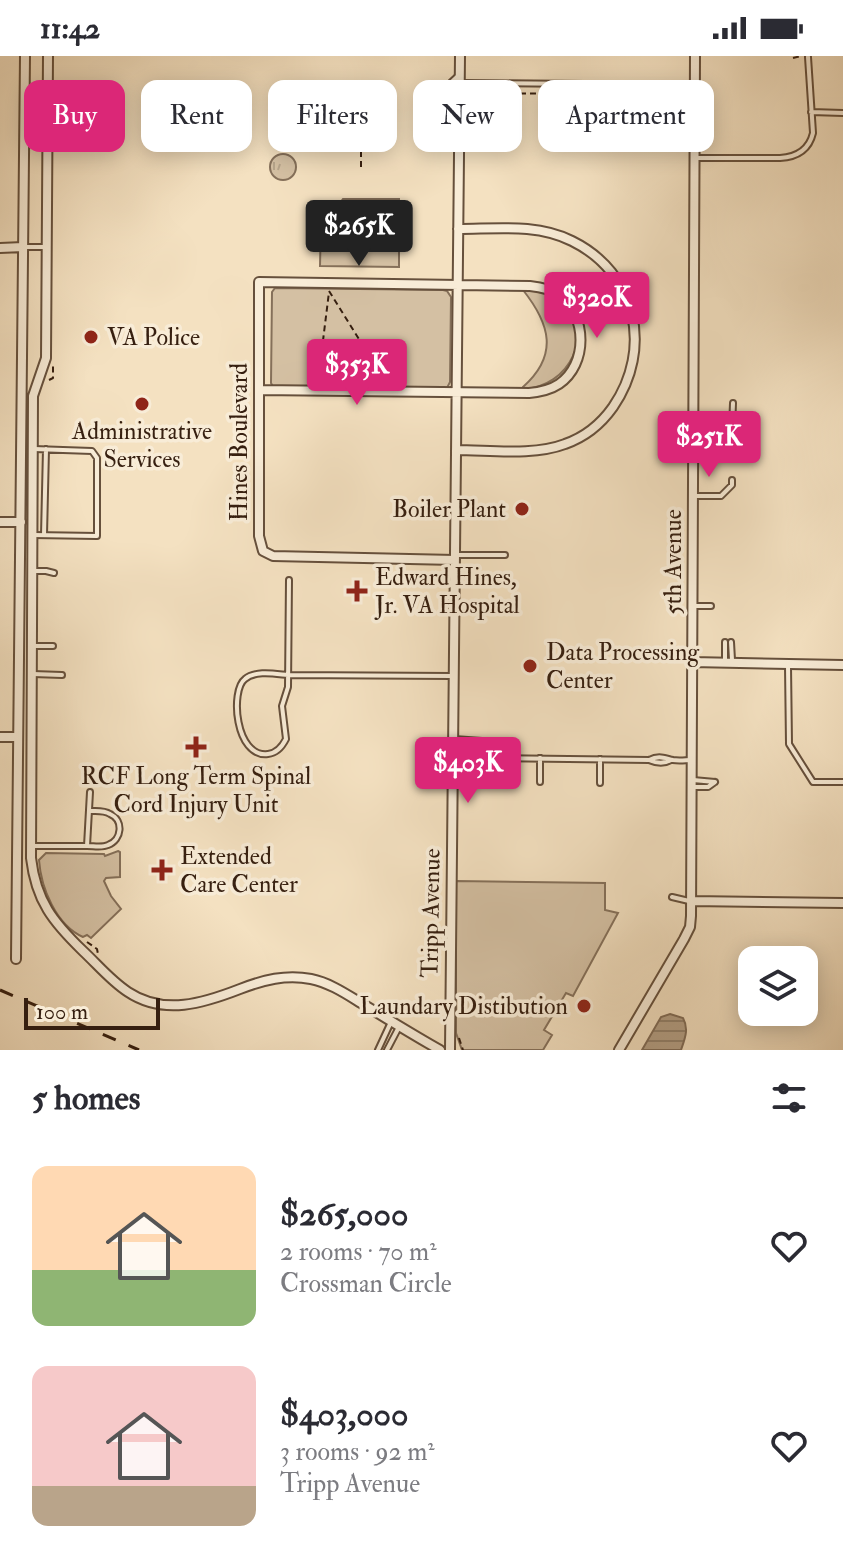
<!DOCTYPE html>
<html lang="en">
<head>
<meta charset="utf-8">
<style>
	:root { --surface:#fff; --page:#f7f7f7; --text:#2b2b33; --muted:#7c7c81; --accent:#db2777 }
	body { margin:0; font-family:"IM FELL Double Pica",serif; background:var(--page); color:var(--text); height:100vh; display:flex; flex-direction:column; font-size:30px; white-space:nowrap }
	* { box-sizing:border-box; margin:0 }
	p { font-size:26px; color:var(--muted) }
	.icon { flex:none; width:44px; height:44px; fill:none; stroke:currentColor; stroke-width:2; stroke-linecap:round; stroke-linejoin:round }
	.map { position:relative; height:994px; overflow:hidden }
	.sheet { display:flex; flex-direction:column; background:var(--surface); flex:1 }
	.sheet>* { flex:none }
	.top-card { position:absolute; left:24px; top:24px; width:796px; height:72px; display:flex; gap:16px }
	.fabs { position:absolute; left:738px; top:890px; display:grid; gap:16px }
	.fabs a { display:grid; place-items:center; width:80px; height:80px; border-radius:16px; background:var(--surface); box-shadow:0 4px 20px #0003; font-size:40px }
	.scale { position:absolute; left:24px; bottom:20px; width:136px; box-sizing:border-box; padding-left:8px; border:4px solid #361f10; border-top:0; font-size:22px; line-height:28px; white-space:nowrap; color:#361f10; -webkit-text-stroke:6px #f8ecd7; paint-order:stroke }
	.price { position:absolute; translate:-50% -68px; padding:0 18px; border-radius:8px; background:var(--accent); color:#fff; font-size:26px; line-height:52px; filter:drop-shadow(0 2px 4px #0008) }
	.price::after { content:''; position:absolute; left:50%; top:48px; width:24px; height:18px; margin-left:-12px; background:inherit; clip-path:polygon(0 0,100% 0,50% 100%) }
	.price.active { background:#222; color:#fff }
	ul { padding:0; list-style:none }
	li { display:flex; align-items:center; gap:24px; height:200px; padding:0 32px }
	li span { display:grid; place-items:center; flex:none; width:224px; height:160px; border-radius:16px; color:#555 }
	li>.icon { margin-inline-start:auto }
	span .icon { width:96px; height:96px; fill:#fffc; stroke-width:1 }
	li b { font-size:34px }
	h2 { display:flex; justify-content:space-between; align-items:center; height:96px; padding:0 32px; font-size:34px }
	.pill { padding:0 28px; border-radius:16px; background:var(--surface); box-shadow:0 4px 20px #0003; font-size:28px; line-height:72px }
	.pill.active { background:var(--accent); color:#fff }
	.status { display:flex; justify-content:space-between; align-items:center; height:56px; padding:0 40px; background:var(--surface); direction:ltr }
	.status svg { height:22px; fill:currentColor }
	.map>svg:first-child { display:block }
	.grass { fill:url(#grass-tufts); stroke:#85705a; stroke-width:2 }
	.park { fill:#d4c0a3; stroke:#85705a; stroke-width:2 }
	.water { fill:url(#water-rules); stroke:#816c56; stroke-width:2 }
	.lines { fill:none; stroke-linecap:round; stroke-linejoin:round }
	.service-casing { stroke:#66503c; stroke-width:8 }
	.minor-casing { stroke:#66503c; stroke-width:12 }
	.path { stroke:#361f10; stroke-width:2; stroke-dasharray:6 4; stroke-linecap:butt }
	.service { stroke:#f8ecd7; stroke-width:4 }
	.minor { stroke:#f8ecd7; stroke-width:8 }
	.rail { stroke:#361f10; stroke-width:3; stroke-dasharray:14 14; stroke-linecap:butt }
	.poi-dot { fill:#8f2418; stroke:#f8ecd7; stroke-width:3 }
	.labels { text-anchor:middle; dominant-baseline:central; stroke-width:7; stroke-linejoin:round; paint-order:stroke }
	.poi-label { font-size:24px; fill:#361f10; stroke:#f8ecd7; text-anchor:start }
	.street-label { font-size:24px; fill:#361f10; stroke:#f8ecd7 }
</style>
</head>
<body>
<div class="status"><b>11:42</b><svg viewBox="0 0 49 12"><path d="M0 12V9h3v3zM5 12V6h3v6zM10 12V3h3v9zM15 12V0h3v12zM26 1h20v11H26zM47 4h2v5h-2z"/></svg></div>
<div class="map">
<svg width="843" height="994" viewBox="0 0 843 994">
	<defs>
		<pattern id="grass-tufts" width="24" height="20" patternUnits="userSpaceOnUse" patternTransform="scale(2)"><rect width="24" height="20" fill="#d4c0a3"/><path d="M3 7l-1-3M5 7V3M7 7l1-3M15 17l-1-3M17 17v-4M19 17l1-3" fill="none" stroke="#b7a58b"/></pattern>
		<pattern id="water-rules" width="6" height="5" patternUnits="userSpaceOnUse" patternTransform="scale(2)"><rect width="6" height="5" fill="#b39f85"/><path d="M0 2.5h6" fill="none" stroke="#92816b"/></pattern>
	</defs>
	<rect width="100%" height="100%" fill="#f4e1c1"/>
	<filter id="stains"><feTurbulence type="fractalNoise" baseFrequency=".0025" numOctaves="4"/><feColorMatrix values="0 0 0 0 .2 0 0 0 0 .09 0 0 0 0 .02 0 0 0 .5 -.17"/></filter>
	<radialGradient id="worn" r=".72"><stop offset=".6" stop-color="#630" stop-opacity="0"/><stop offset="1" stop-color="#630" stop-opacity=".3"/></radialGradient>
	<path class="grass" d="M270 111a13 13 0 1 1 26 0a13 13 0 1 1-26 0Z"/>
	<path class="park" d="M 343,143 L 399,143 L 399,211 L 320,210 L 321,163 L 337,151 Z
		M 275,232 L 443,234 L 447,235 L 451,241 L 450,326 L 447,332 L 273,331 L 271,327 L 272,236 Z
		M 524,232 C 537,235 549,236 559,245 C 598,276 569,332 523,333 L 523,331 C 559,299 550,268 523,234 Z
		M 118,795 L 120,796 L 120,821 L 106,822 L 104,825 L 111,840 L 121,853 L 91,882 L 87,879 L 83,881 C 56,869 41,832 39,804 L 46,797 L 104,798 L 105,800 Z
		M 456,825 L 605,827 L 605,854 L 618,857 L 573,940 L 566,937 L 544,974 L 552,979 L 543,994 L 462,994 L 456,977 Z"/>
	<path class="water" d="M 670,958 L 683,962 C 689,973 685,982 681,994 L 642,994 L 661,961 Z"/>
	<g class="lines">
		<g class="service-casing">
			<path id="service" d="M 458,20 L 430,46 L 429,78 L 432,83 L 459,85
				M 462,27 L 585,28 L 584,84 L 693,85
				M 811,56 L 843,57
				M 697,102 L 780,102 C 797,101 809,94 813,77 L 808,1
				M 23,191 L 45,191
				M 732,373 L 733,347
				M 695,440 L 721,440 L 732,429 L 732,424
				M 33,479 L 97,480 L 97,402 L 92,395 L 34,393
				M 44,479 L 46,393
				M 457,499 L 505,499
				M 33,515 L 46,515 L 54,517
				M 289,524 L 288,631 L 282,650 L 286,683 C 282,691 277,697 268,698 C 235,702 230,634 245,623 C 255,614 276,618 288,619 L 452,620
				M 695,550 L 711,550
				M 725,586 L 725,607
				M 731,586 L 732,604
				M 32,590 L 53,590
				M 788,610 L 789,688 L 813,726 L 843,726
				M 33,618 L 62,619
				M 454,683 L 482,685 C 482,695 487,700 496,702 L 649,704 C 659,699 664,702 673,704 C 679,705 686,704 692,704
				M 455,689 L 482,692
				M 649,704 C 656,707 664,708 671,704
				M 693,724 L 715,726
				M 540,726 L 540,702
				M 600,727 L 600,703
				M 691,731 L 708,731 L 715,726
				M 32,790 L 87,790 L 90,736
				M 87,790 C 94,790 102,792 108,789 C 122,784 124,764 110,758 C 104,754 97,755 90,755
				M 672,841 L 689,845
				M 378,994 L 391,966
				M 387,994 L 399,971"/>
		</g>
		<g class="minor-casing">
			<path id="minor" d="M 48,0 L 46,302 L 33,340 L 31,802 C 36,845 53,866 83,895 C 98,909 111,925 128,936 C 164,960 204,947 240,933 C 263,924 286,918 311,923 C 331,927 349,940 366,950 C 391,965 415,980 440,994
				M 0,192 L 23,191
				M 259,334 L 529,337 C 540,336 550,334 559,328 C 588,308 587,260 560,240 C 551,233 541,231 530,230 L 259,226 L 259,480 L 263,495 L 273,500 L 455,504
				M 456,394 C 490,394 534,400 565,388 C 585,381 601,368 613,351 C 653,293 637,217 572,185 C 537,167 495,173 458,173
				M 0,466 L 21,466
				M 692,606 L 843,609
				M 0,681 L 18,681
				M 691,845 L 843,847
				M 16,903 L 25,0
				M 450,994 L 460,0
				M 619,994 L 684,883 L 690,871 L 691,860 L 695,0"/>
		</g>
		<path class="path" d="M 793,2 L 801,0
			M 470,37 L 579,38
			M 570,38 L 569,89 L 580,89
			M 361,111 L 361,87
			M 329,235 L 385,325
			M 49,324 L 53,322 L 53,309
			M 318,325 L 329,236
			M 87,886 L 97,893 L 98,898
			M 459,982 L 463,994"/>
		<use href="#service" class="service"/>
		<use href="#minor" class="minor"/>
		<path class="rail" d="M 0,934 L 139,994"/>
	</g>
	<g class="poi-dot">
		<circle cx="91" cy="281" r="8"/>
		<circle cx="142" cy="348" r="8"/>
		<circle cx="522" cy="453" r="8"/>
		<path d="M353 523h8v8h8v8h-8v8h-8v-8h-8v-8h8z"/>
		<circle cx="530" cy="610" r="8"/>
		<path d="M192 679h8v8h8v8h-8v8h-8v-8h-8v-8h8z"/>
		<path d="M158 802h8v8h8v8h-8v8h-8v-8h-8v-8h8z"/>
		<circle cx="584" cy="950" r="8"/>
	</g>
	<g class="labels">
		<g class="poi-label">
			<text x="107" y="281">VA Police</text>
			<text x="142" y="375" text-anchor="middle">Administrative<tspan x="142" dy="28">Services</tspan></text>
			<text x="506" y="453" text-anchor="end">Boiler Plant</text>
			<text x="375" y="521">Edward Hines,<tspan x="375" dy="28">Jr. VA Hospital</tspan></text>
			<text x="546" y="596">Data Processing<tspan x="546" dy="28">Center</tspan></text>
			<text x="196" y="720" text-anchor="middle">RCF Long Term Spinal<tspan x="196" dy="28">Cord Injury Unit</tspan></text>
			<text x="180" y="800">Extended<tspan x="180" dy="28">Care Center</tspan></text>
			<text x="568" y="950" text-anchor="end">Laundary Distibution</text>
		</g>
		<g class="street-label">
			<text transform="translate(239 386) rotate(-90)">Hines Boulevard</text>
			<text transform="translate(673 506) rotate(-90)">5th Avenue</text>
			<text transform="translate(431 857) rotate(-89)">Tripp Avenue</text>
		</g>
	</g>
	<rect width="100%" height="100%" filter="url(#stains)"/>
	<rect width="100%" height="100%" fill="url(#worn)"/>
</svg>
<div class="fabs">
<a><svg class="icon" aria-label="layers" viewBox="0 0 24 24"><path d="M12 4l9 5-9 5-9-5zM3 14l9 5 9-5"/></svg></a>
</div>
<div class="scale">100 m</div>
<b class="price active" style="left:359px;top:212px">$265K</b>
<b class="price" style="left:597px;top:284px">$320K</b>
<b class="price" style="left:357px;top:351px">$353K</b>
<b class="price" style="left:709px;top:423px">$251K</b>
<b class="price" style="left:468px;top:749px">$403K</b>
<div class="top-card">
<a class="pill active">Buy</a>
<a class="pill">Rent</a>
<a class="pill">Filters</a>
<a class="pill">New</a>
<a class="pill">Apartment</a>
</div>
</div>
<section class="sheet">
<h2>5 homes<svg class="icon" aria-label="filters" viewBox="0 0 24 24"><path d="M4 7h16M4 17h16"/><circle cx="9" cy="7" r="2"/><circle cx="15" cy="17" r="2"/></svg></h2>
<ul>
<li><span style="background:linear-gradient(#ffd9b3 65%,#8fb573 0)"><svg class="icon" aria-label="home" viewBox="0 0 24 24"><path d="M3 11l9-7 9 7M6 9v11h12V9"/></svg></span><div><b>$265,000</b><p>2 rooms · 70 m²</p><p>Crossman Circle</p></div><svg class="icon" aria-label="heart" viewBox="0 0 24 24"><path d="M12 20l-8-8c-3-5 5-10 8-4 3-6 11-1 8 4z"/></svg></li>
<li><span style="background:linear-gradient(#f6c9c9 75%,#b9a48a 0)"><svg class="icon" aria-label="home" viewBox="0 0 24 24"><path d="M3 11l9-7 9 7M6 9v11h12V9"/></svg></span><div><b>$403,000</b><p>3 rooms · 92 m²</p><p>Tripp Avenue</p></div><svg class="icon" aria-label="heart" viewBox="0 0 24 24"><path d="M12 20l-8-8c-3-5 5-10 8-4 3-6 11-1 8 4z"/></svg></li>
</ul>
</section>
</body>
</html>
